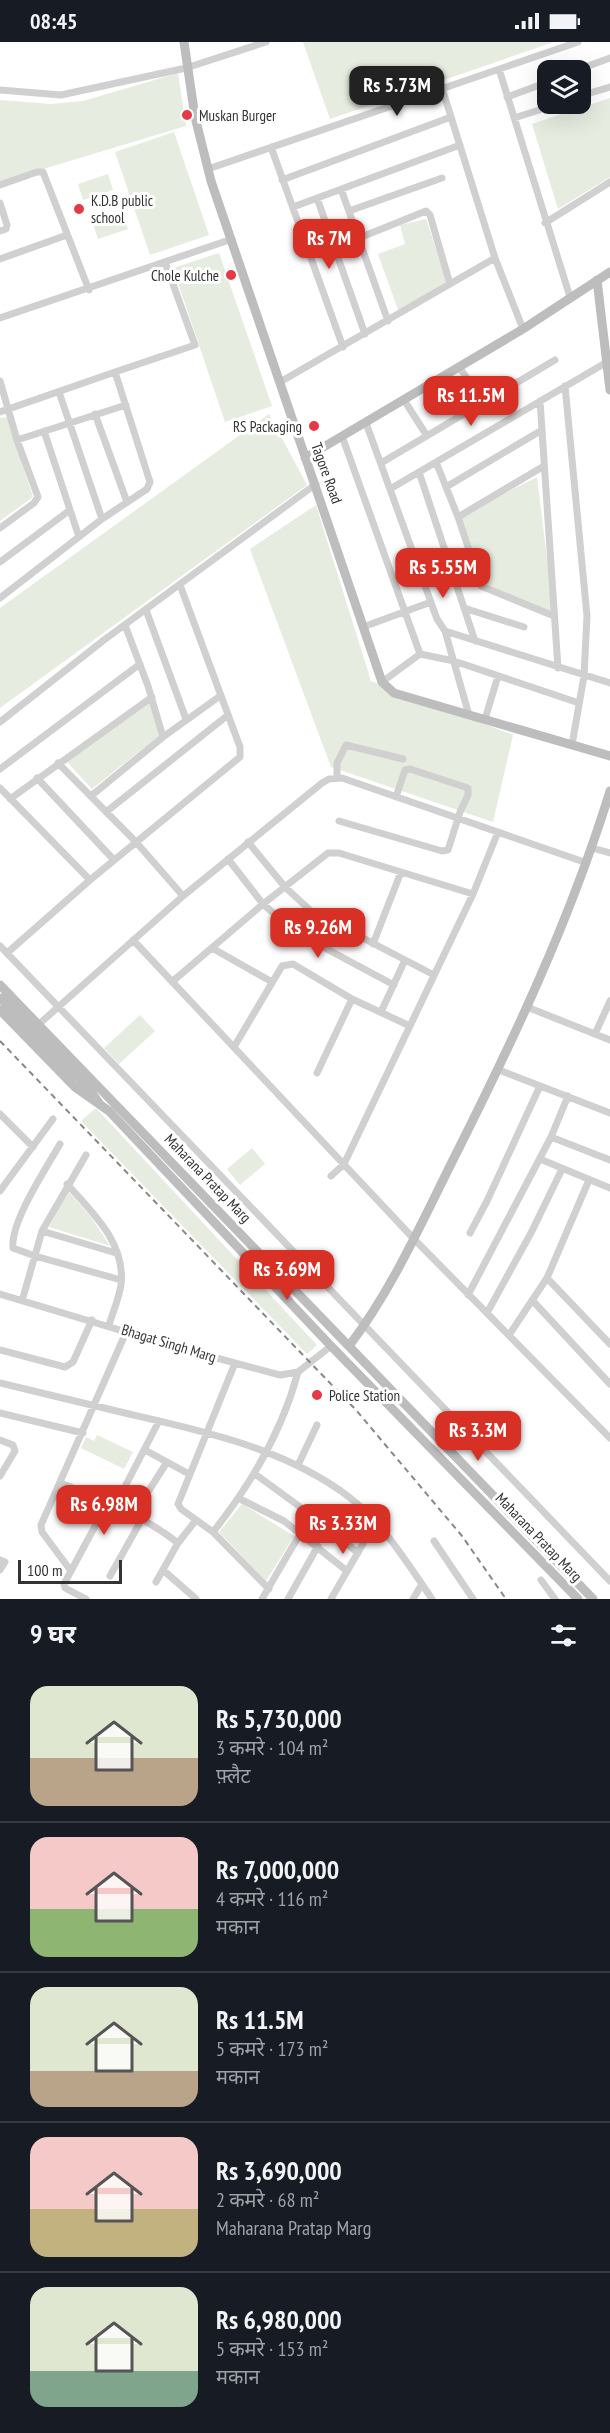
<!DOCTYPE html>
<html lang="hi">
<head>
<meta charset="utf-8">
<style>
	:root { --surface:#171b24; --page:#20242c; --text:#f1f3f6; --muted:#9ea1a6; --line:#363941; --accent:#d93025 }
	body { margin:0; font-family:"PT Sans Narrow","Noto Sans Devanagari",sans-serif; background:var(--page); color:var(--text); height:100vh; display:flex; flex-direction:column; font-size:22px; white-space:nowrap }
	* { box-sizing:border-box; margin:0 }
	p { font-size:20px; color:var(--muted) }
	.icon { flex:none; width:33px; height:33px; fill:none; stroke:currentColor; stroke-width:2; stroke-linecap:round; stroke-linejoin:round }
	.map { position:relative; height:1557px; overflow:hidden }
	.details { display:flex; flex-direction:column; background:var(--surface); flex:1 }
	.details>* { flex:none }
	.fabs { position:absolute; left:537px; top:18px; display:grid; gap:12px }
	.fabs a { display:grid; place-items:center; width:54px; height:54px; border-radius:12px; background:var(--surface); box-shadow:0 6px 24px #0002; font-size:30px }
	.scale { position:absolute; left:18px; bottom:15px; width:104px; box-sizing:border-box; padding-left:6px; border:3px solid #333; border-top:0; font-size:16px; line-height:21px; white-space:nowrap; color:#333; -webkit-text-stroke:4px #fff; paint-order:stroke }
	.price { position:absolute; translate:-50% -51px; padding:0 14px; border-radius:12px; background:var(--accent); color:#fff; font-size:20px; line-height:39px; filter:drop-shadow(0 2px 3px #0008) }
	.price::after { content:''; position:absolute; left:50%; top:36px; width:18px; height:14px; margin-left:-9px; background:inherit; clip-path:polygon(0 0,100% 0,50% 100%) }
	.price.on { background:#222; color:#fff }
	ul { padding:0; list-style:none }
	li { display:flex; align-items:center; gap:18px; height:150px; padding:0 30px }
	li+li { border-top:2px solid var(--line) }
	li span { display:grid; place-items:center; flex:none; width:168px; height:120px; border-radius:18px; color:#555 }
	li>.icon { margin-inline-start:auto }
	span .icon { width:72px; height:72px; fill:#fffc; stroke-width:1 }
	li b { font-size:26px }
	h2 { display:flex; justify-content:space-between; align-items:center; height:72px; padding:0 30px; font-size:26px }
	.status { display:flex; justify-content:space-between; align-items:center; height:42px; padding:0 30px; background:var(--surface); direction:ltr }
	.status svg { height:16px; fill:currentColor }
	.map>svg:first-child { display:block }
	.green { fill:#e6ecdf }
	.lines { fill:none; stroke-linecap:round; stroke-linejoin:round }
	.street { stroke:#d0d0d0; stroke-width:7 }
	.secondary { stroke:#bdbdbd; stroke-width:9 }
	.rail { stroke:#888; stroke-width:2; stroke-dasharray:6 4.5; stroke-linecap:butt }
	.poi-dot { fill:#e63946; stroke:#fff; stroke-width:2 }
	.labels { text-anchor:middle; dominant-baseline:central; stroke-width:6; stroke-linejoin:round; paint-order:stroke }
	.poi-label { font-size:15px; fill:#333; stroke:#fff; text-anchor:start }
	.street-label { font-size:15px; fill:#333; stroke:#fff }
</style>
</head>
<body>
<div class="status"><b>08:45</b><svg viewBox="0 0 49 12"><path d="M0 12V9h3v3zM5 12V6h3v6zM10 12V3h3v9zM15 12V0h3v12zM26 1h20v11H26zM47 4h2v5h-2z"/></svg></div>
<div class="map">
<svg width="610" height="1557" viewBox="0 0 610 1557">
	<rect width="100%" height="100%" fill="#fff"/>
	<path class="green" d="M 303,0 L 554,0 L 330,77 Z
		M 178,31 L 186,84 L 0,140 L 0,58 L 51,62 L 83,59 Z
		M 610,56 L 610,135 L 558,167 L 532,82 Z
		M 174,90 L 209,193 L 150,213 L 115,110 Z
		M 108,132 L 113,148 L 83,158 L 78,142 Z
		M 123,172 L 128,187 L 98,197 L 93,182 Z
		M 426,177 L 448,242 L 398,268 L 378,212 L 405,202 L 400,183 Z
		M 219,211 L 272,364 L 225,380 L 173,226 Z
		M 269,372 L 307,443 L 0,666 L 0,566 Z
		M 7,375 L 33,455 L 0,479 L 0,376 Z
		M 537,435 L 554,574 L 475,540 L 458,475 Z
		M 316,463 L 371,639 L 513,693 L 493,780 L 331,725 L 250,507 Z
		M 150,659 L 160,693 L 92,747 L 67,720 Z
		M 140,973 L 155,989 L 119,1022 L 104,1006 Z
		M 96,1066 L 317,1303 L 307,1312 L 81,1079 Z
		M 252,1106 L 265,1122 L 240,1143 L 227,1127 Z
		M 68,1149 L 91,1175 L 110,1204 L 49,1185 Z
		M 97,1393 L 133,1410 L 124,1427 L 81,1406 L 86,1395 L 94,1399 Z
		M 242,1462 L 294,1494 L 266,1539 L 219,1490 Z"/>
	<g class="lines">
		<path class="street" d="M 499,27 L 570,255
			M 577,28 L 610,16
			M 442,46 L 495,216 L 523,287
			M 0,48 L 61,53 L 186,26 L 266,0
			M 580,54 L 610,45
			M 507,55 L 548,40
			M 514,76 L 558,62
			M 271,105 L 343,305
			M 208,127 L 578,0
			M 282,138 L 451,75
			M 0,143 L 37,130 L 43,130 L 89,248
			M 341,147 L 388,279
			M 317,156 L 365,292
			M 0,161 L 7,183 L 6,187 L 0,189
			M 293,165 L 460,103
			M 349,169 L 442,136
			M 545,181 L 610,140
			M 359,196 L 426,169 L 430,173 L 450,242
			M 0,217 L 67,193
			M 0,276 L 232,197
			M 459,325 L 484,360
			M 115,330 L 195,303 L 165,220
			M 0,339 L 17,398 L 38,455 L 34,461 L 0,486
			M 280,340 L 495,216
			M 565,344 L 587,574 L 584,634 L 572,703
			M 59,350 L 102,477
			M 404,358 L 427,394
			M 540,359 L 558,626
			M 0,370 L 115,330 L 150,440 L 147,447 L 102,477 L 0,556
			M 95,372 L 127,460
			M 366,381 L 437,577 L 445,589 L 610,641
			M 44,389 L 79,495
			M 342,394 L 420,612 L 454,619 L 579,661
			M 17,398 L 126,363
			M 436,420 L 458,475 L 481,544 L 554,574
			M 381,421 L 555,318
			M 419,430 L 475,599
			M 446,445 L 542,388
			M 390,447 L 607,320
			M 458,475 L 544,424
			M 0,520 L 70,468
			M 464,566 L 524,585
			M 146,568 L 186,677
			M 363,585 L 431,560
			M 445,589 L 469,673
			M 382,640 L 420,612
			M 485,677 L 498,634
			M 0,680 L 104,598 L 316,442
			M 163,695 L 220,654
			M 58,721 L 136,800 L 183,854
			M 0,727 L 140,622
			M 37,736 L 114,818
			M 337,736 L 337,721 L 346,703 L 403,717
			M 0,746 L 90,838
			M 91,754 L 163,695 L 148,644 L 125,583
			M 10,757 L 152,655
			M 106,770 L 228,673
			M 339,779 L 442,809 L 448,808 L 460,770 L 468,753 L 468,746 L 410,727 L 405,728 L 396,755
			M 248,800 L 285,845 L 311,869 L 434,933
			M 592,806 L 610,811
			M 228,817 L 263,862 L 295,890 L 394,943
			M 133,898 L 414,1197 L 610,1396
			M 373,902 L 401,830
			M 0,904 L 610,1539
			M 212,906 L 272,940
			M 7,911 L 90,838 L 240,715 L 240,705 L 180,543
			M 173,939 L 263,862 L 328,811 L 339,811 L 473,852
			M 527,965 L 610,998
			M 381,970 L 405,918
			M 38,983 L 183,854 L 322,741 L 329,737 L 342,736 L 587,821
			M 595,992 L 610,959
			M 234,1005 L 282,924 L 293,922 L 352,957 L 410,984
			M 499,1028 L 610,1071
			M 317,1031 L 352,957
			M 0,1072 L 33,1105
			M 551,1095 L 610,1118
			M 60,1102 C 47,1125 10,1180 13,1206 L 35,1214 L 121,1238
			M 540,1117 L 610,1146
			M 331,1134 L 344,1122 L 473,852 L 498,790
			M 67,1142 C 92,1170 126,1201 121,1243 C 119,1256 113,1270 109,1283
			M 0,1149 L 53,1077
			M 42,1189 L 116,1211
			M 470,1191 L 487,1159 L 540,1044
			M 547,1236 L 610,1302
			M 0,1252 L 176,1305 L 280,1333 L 298,1330 L 331,1304
			M 468,1253 L 551,1095 L 568,1054
			M 532,1258 L 610,1342
			M 22,1259 L 42,1189 L 86,1113
			M 487,1271 L 532,1189 L 562,1127
			M 509,1293 L 547,1236 L 589,1138
			M 0,1308 L 65,1325 L 73,1320 L 92,1278
			M 235,1321 L 178,1462 L 181,1467 L 213,1490 L 269,1547
			M 0,1341 C 43,1351 86,1362 129,1372 C 204,1389 286,1407 349,1455 C 383,1481 408,1522 432,1557
			M 0,1371 L 83,1391
			M 0,1398 L 13,1403 L 15,1409 L 0,1434
			M 145,1408 L 189,1432
			M 298,1423 L 317,1383
			M 255,1432 L 329,1486 L 358,1511
			M 60,1441 C 103,1457 142,1473 178,1501
			M 240,1457 L 284,1479 L 347,1529
			M 116,1462 L 159,1379
			M 134,1472 L 167,1420
			M 213,1490 C 252,1441 282,1390 298,1330
			M 434,1499 L 473,1557
			M 0,1518 L 5,1520 L 0,1528
			M 163,1528 L 196,1557
			M 71,1529 L 42,1490 L 41,1483 L 127,1288
			M 110,1534 L 142,1477
			M 541,1538 L 555,1557
			M 156,1540 L 178,1501 L 196,1478
			M 86,1557 L 65,1546 L 64,1542 L 108,1460
			M 262,1557 L 301,1490
			M 288,1557 L 318,1504
			M 331,1557 L 375,1481
			M 413,1557 L 422,1542"/>
		<path class="secondary" d="M 184,0 L 195,75 L 211,139 L 382,640 L 394,651 L 610,714
			M 597,238 L 610,348
			M 305,416 L 523,287 L 610,230
			M 0,943 L 593,1557
			M 0,956 L 88,1045 L 99,1061
			M 0,968 L 75,1045 L 109,1069 L 331,1304 L 578,1557
			M 349,1304 C 391,1249 420,1184 451,1122 C 512,1001 570,879 610,749"/>
		<path class="rail" d="M 0,999 L 356,1368 L 462,1494 L 506,1557"/>
	</g>
	<g class="poi-dot">
		<circle cx="187" cy="73" r="6"/>
		<circle cx="79" cy="167" r="6"/>
		<circle cx="231" cy="233" r="6"/>
		<circle cx="314" cy="384" r="6"/>
		<circle cx="317" cy="1353" r="6"/>
	</g>
	<g class="labels">
		<g class="poi-label">
			<text x="199" y="73">Muskan Burger</text>
			<text x="91" y="158">K.D.B public<tspan x="91" dy="17">school</tspan></text>
			<text x="219" y="233" text-anchor="end">Chole Kulche</text>
			<text x="302" y="384" text-anchor="end">RS Packaging</text>
			<text x="329" y="1353">Police Station</text>
		</g>
		<g class="street-label">
			<text transform="translate(327 431) rotate(70)">Tagore Road</text>
			<text transform="translate(208 1136) rotate(46)">Maharana Pratap Marg</text>
			<text transform="translate(169 1301) rotate(17)">Bhagat Singh Marg</text>
			<text transform="translate(539 1495) rotate(46)">Maharana Pratap Marg</text>
		</g>
	</g>
</svg>
<div class="fabs">
<a><svg class="icon" aria-label="layers" viewBox="0 0 24 24"><path d="M12 4l9 5-9 5-9-5zM3 14l9 5 9-5"/></svg></a>
</div>
<div class="scale">100 m</div>
<b class="price on" style="left:397px;top:75px">Rs 5.73M</b>
<b class="price" style="left:329px;top:228px">Rs 7M</b>
<b class="price" style="left:471px;top:385px">Rs 11.5M</b>
<b class="price" style="left:443px;top:557px">Rs 5.55M</b>
<b class="price" style="left:318px;top:917px">Rs 9.26M</b>
<b class="price" style="left:287px;top:1259px">Rs 3.69M</b>
<b class="price" style="left:478px;top:1420px">Rs 3.3M</b>
<b class="price" style="left:104px;top:1494px">Rs 6.98M</b>
<b class="price" style="left:343px;top:1513px">Rs 3.33M</b>
</div>
<section class="details">
<h2>9 घर<svg class="icon" aria-label="filters" viewBox="0 0 24 24"><path d="M4 7h16M4 17h16"/><circle cx="9" cy="7" r="2"/><circle cx="15" cy="17" r="2"/></svg></h2>
<ul>
<li><span style="background:linear-gradient(#dfe7d0 60%,#b9a48a 0)"><svg class="icon" aria-label="home" viewBox="0 0 24 24"><path d="M3 11l9-7 9 7M6 9v11h12V9"/></svg></span><div><b>Rs 5,730,000</b><p>3 कमरे · 104 m²</p><p>फ़्लैट</p></div></li>
<li><span style="background:linear-gradient(#f6c9c9 60%,#8fb573 0)"><svg class="icon" aria-label="home" viewBox="0 0 24 24"><path d="M3 11l9-7 9 7M6 9v11h12V9"/></svg></span><div><b>Rs 7,000,000</b><p>4 कमरे · 116 m²</p><p>मकान</p></div></li>
<li><span style="background:linear-gradient(#dfe7d0 70%,#b9a48a 0)"><svg class="icon" aria-label="home" viewBox="0 0 24 24"><path d="M3 11l9-7 9 7M6 9v11h12V9"/></svg></span><div><b>Rs 11.5M</b><p>5 कमरे · 173 m²</p><p>मकान</p></div></li>
<li><span style="background:linear-gradient(#f6c9c9 60%,#c2b280 0)"><svg class="icon" aria-label="home" viewBox="0 0 24 24"><path d="M3 11l9-7 9 7M6 9v11h12V9"/></svg></span><div><b>Rs 3,690,000</b><p>2 कमरे · 68 m²</p><p>Maharana Pratap Marg</p></div></li>
<li><span style="background:linear-gradient(#dfe7d0 70%,#7fa58c 0)"><svg class="icon" aria-label="home" viewBox="0 0 24 24"><path d="M3 11l9-7 9 7M6 9v11h12V9"/></svg></span><div><b>Rs 6,980,000</b><p>5 कमरे · 153 m²</p><p>मकान</p></div></li>
</ul>
</section>
</body>
</html>
